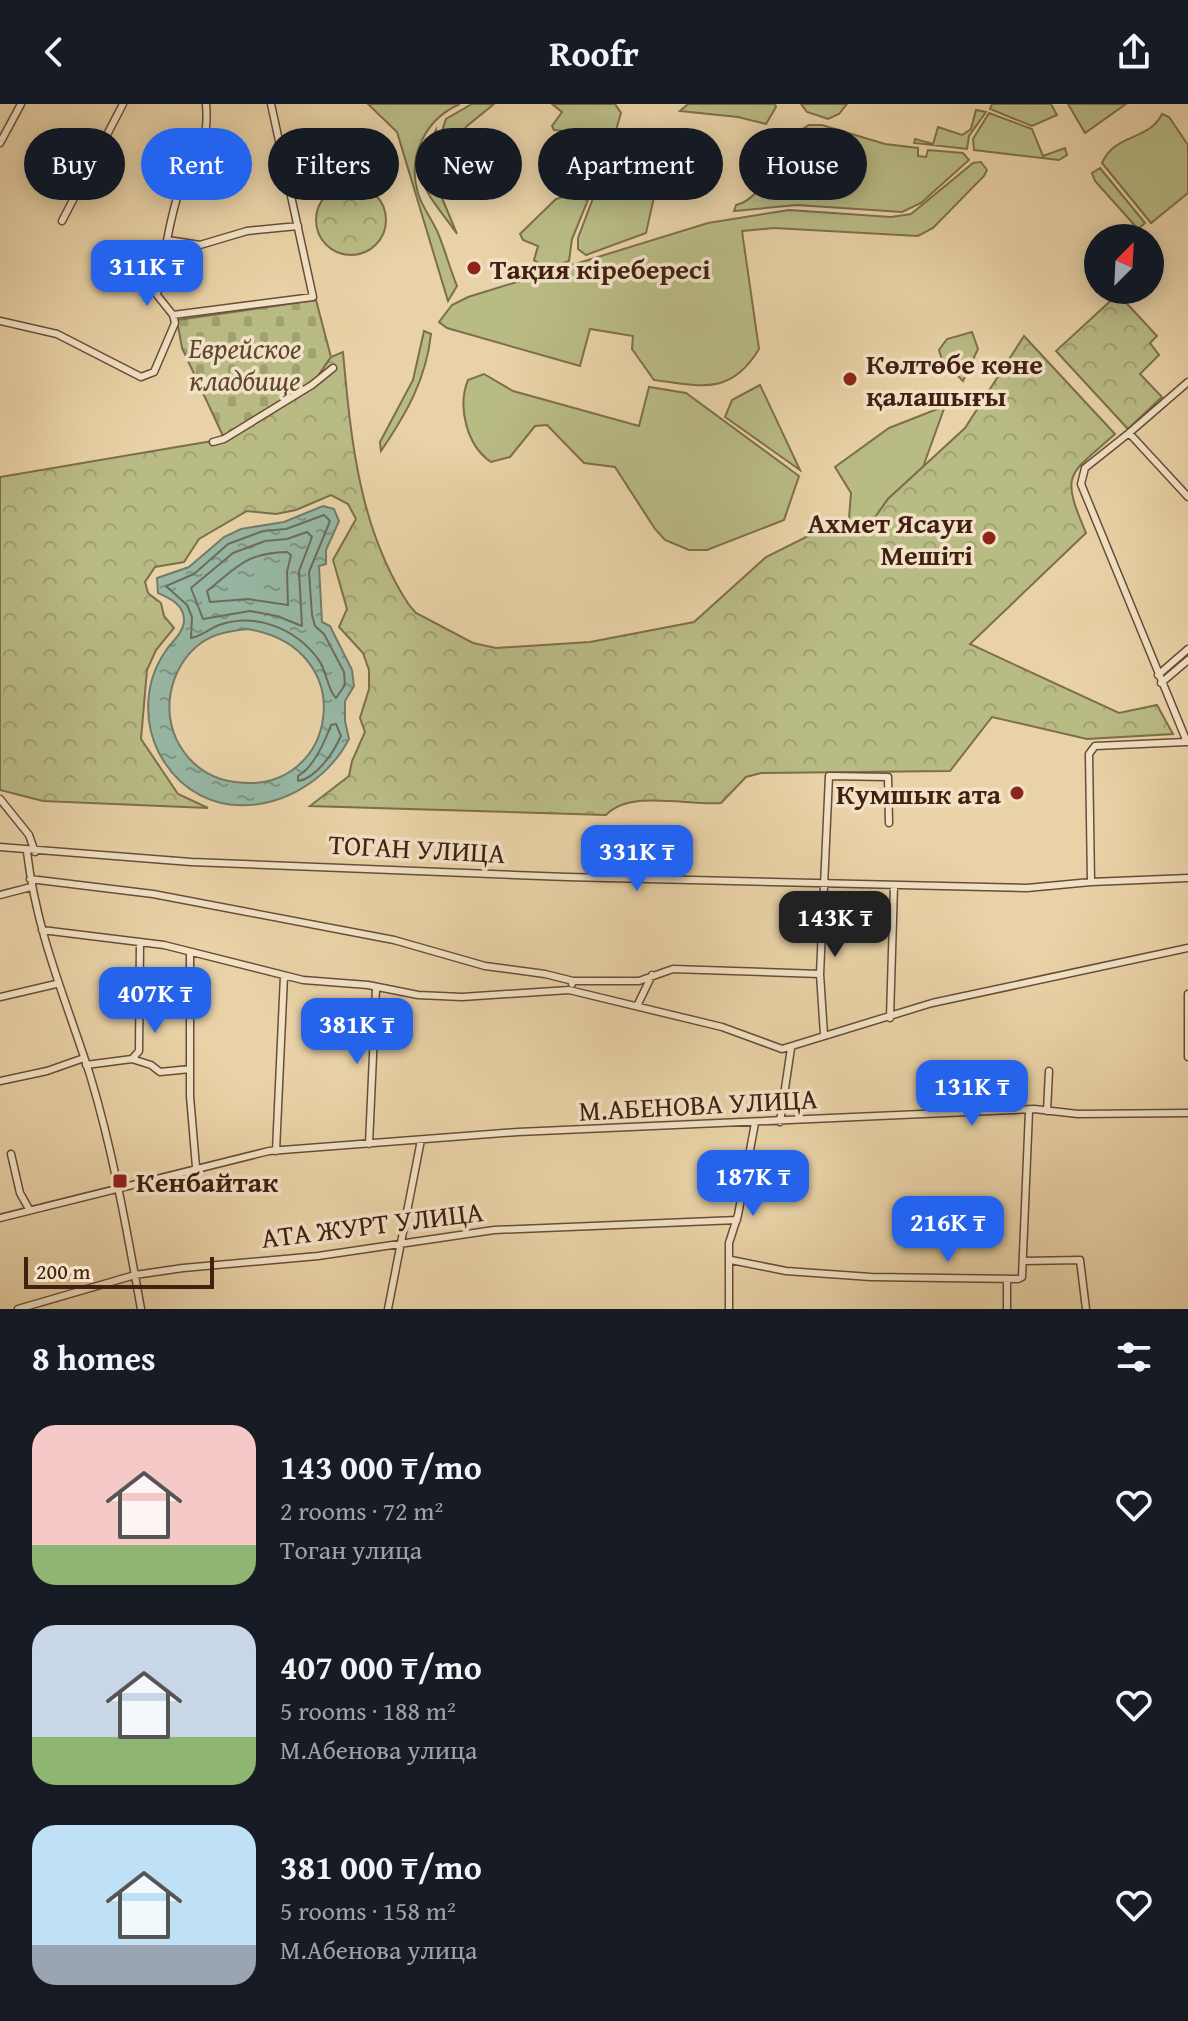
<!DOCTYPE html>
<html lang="en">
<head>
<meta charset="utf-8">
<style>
	:root { --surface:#171b24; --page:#20242c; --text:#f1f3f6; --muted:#9ea1a6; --accent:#2563eb }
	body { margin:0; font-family:"Gentium Book Plus",serif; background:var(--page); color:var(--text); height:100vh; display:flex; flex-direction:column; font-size:30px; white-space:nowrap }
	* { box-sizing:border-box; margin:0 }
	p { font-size:26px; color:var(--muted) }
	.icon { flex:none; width:44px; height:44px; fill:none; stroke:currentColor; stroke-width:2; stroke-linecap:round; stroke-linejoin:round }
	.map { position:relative; height:1205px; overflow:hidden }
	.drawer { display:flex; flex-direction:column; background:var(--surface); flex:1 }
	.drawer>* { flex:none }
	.banner { position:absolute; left:24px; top:24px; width:1140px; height:72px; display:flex; gap:16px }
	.needle { width:52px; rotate:24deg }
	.buttons { position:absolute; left:1084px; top:120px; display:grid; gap:16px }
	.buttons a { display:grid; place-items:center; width:80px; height:80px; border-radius:50%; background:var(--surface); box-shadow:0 4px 20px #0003; font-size:40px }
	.scale { position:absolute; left:24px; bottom:20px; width:190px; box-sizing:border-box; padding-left:8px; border:4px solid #422012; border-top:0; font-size:22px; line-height:28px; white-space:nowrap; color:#422012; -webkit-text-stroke:6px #f1e2c6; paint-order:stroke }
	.price { position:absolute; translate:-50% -68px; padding:0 18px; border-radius:16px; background:var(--accent); color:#fff; font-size:26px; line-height:52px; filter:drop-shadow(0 2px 4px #0008) }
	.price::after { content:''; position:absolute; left:50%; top:48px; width:24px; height:18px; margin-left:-12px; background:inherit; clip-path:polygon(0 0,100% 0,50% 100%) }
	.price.active { background:#222; color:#fff }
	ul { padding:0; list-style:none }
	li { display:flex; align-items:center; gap:24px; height:200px; padding:0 32px }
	li span { display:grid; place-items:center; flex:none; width:224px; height:160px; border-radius:24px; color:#555 }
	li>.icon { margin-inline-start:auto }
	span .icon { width:96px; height:96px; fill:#fffc; stroke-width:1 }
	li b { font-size:34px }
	h2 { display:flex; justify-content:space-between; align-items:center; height:96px; padding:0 32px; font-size:34px }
	.tag { padding:0 28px; border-radius:36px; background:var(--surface); box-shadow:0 4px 20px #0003; font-size:28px; line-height:72px }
	.tag.active { background:var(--accent); color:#fff }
	header { display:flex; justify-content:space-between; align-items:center; height:104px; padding:0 32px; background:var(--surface); font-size:36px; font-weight:600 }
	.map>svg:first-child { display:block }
	.green { fill:#b9bb85; stroke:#7e6e4c; stroke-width:2 }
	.cemetery { fill:url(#cemetery-stones); stroke:#7e6e4c; stroke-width:2 }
	.park { fill:url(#park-crowns); stroke:#7e6e4c; stroke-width:2 }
	.water { fill:url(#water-ripples); stroke:#757b6a; stroke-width:2; fill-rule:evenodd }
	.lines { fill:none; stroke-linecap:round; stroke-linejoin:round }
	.shore { stroke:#6c6c5c; stroke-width:2 }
	.street-casing { stroke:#6c4c37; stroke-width:9 }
	.street { stroke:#f1e2c6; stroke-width:6 }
	.poi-dot { fill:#8f2418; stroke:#f1e2c6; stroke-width:3 }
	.labels { text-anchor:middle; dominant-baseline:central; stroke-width:7; stroke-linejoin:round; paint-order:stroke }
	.poi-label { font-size:28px; font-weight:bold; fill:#422012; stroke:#f1e2c6; text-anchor:start }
	.park-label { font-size:28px; font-style:italic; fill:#60472f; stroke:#f1e2c6 }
	.street-label { font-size:28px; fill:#422012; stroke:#f1e2c6 }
</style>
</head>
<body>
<header><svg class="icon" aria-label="back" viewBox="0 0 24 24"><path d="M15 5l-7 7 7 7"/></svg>Roofr<svg class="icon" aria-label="share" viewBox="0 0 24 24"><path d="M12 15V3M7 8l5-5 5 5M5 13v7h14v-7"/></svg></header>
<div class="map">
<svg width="1188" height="1205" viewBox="0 0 1188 1205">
	<defs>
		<pattern id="cemetery-stones" width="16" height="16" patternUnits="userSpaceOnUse" patternTransform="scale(2)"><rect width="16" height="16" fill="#b9bb85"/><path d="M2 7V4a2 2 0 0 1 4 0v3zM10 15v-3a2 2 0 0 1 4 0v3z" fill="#a0a072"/></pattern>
		<pattern id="park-crowns" width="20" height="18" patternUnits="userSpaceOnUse" patternTransform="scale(2)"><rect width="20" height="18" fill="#b9bb85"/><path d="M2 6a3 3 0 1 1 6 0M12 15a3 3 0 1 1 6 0" fill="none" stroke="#a0a072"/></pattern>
		<pattern id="water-ripples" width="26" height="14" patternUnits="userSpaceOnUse" patternTransform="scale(2)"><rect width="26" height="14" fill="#97b8a5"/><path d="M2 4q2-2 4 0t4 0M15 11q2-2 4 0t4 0" fill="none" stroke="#7d9585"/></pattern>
	</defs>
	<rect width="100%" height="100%" fill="#e9d2a7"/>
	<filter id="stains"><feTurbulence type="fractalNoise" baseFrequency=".0025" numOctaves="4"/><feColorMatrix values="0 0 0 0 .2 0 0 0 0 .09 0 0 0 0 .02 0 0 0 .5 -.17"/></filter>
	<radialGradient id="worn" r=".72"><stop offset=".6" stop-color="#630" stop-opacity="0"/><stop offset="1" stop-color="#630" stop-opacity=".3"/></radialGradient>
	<path class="green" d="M 368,0 L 460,0 C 425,15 407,53 418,89 C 422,103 432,115 438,129 C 445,146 450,165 457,182 L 448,197 L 397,28 Z
		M 472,0 L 494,0 L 467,22 L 440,57 L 440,33 L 446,15 Z
		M 552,0 L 615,0 L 621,9 L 614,33 L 609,37 L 592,30 L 554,26 L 552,22 L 562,8 Z
		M 688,0 L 775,0 L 776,3 L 766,20 L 738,13 L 680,7 Z
		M 801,0 L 847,0 L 839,10 L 828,15 L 807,8 Z
		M 992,0 L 1051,0 L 1057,11 L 1032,22 L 990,5 Z
		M 1068,0 L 1126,0 L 1085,29 Z
		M 976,6 L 986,8 L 969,32 L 967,45 L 914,39 L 915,35 L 933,40 L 938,23 L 962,31 L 971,25 Z
		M 989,9 L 1032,25 L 1043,52 L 1065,44 L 1067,51 L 1059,56 L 974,46 L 973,35 Z
		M 1162,10 L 1169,13 L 1188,41 L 1188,89 L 1151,119 L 1102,59 C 1115,29 1149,37 1162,10 Z
		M 809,21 L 822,21 L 885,40 L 918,44 L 918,52 L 926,53 L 928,46 L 963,49 L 969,56 L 921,99 L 902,108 L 797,101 L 734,107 L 736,101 C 767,95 778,37 809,21 Z
		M 436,26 L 437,82 L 457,130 C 427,87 407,77 436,26 Z
		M 629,32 L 649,32 L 662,57 L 646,129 L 586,151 L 578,145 L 578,134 C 586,114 612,36 629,32 Z
		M 981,58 L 987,66 L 984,72 L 933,124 L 918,132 L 774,124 L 742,127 L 759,245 C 731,292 700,282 654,276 L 632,245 L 633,232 L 590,225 L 580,262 L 447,224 L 439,218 L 452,201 L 468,193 L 708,119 L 789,106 L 891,113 L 911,110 L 973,59 Z
		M 1100,64 L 1145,119 L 1138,125 L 1095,77 L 1092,69 Z
		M 567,92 L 588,96 L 572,135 L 569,157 L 547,165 L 534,156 L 538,142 L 523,136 L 520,130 L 556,95 Z
		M 424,227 L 431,230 C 426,276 406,310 381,347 L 380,338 L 413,276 Z
		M 972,228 L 978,245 L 963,277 L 942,256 L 939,246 L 947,235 Z
		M 484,270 L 513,287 L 639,322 L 649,283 L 686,289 L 799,372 L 784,416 L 707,446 L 689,446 L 665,436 L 655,425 L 615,363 L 584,359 L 547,321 L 535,322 L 510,353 L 491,358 C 467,342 457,303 468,276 Z
		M 760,281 L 800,366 L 725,313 L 732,296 Z
		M 945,302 L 923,363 L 888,395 L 871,419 L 848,427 L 851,389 L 835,363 L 889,324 Z"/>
	<path class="cemetery" d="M 316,196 L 331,253 L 316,275 L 224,334 L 182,244 L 177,216 Z"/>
	<path class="park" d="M316 116a35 35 0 1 1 70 0a35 35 0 1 1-70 0Z
		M 1118,190 L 1157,232 L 1150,239 L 1159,251 L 1140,270 L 1162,293 L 1128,325 L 1056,247 Z
		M 1024,232 L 1115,330 C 1068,372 1060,368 1086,429 L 970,540 L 1119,609 L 1157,601 L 1173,630 L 1087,635 L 992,613 L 950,667 L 761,669 L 746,673 L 721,699 C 688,702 631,685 606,711 L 310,702 L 349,672 L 352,657 L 365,628 L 360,614 L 369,585 L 369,566 L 363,549 L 339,523 L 347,505 L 333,456 L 356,415 L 348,400 L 331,391 L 296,406 L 276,410 L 247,407 L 199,435 L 184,458 L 155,463 L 145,478 L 148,489 L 161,499 L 164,512 L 174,524 L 156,546 L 147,566 L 141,635 L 178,690 L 208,704 L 43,697 L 0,686 L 0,373 L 224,335 L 312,281 L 331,253 L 343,248 C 351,336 359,425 409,501 L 416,509 L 473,539 L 496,544 L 590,538 L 694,518 L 766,453 L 812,430 L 848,427 L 871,419 L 888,395 L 965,324 Z"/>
	<path class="water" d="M 323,402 L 334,405 L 339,417 L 326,446 L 326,460 L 319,462 L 322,518 L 330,522 L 352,566 L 354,582 L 345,597 L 345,617 L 349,635 C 310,709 201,732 158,647 C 143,616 145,577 165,548 C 171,538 182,531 184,518 C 185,501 171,495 158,489 L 157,474 L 189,463 L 224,433 L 241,425 L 284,418 ZM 247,525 C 364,543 337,693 235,678 C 215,676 196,665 184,648 C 159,615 167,564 201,539 C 215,529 231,527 247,525 Z"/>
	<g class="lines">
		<path class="shore" d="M 324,411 L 330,417 L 309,468 L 312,511 L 315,522 L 324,530 L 344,568 L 345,581 L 336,594 C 327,586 327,566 318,555 C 296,525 256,508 219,521 C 209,525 201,532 191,534 L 192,513 L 187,501 L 166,482 L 194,470 L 228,440 L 263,427 L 286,425 Z
			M 307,428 L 312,433 L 299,467 L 302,522 L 277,512 L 250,507 L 203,515 L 191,484 L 233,449 L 265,437 L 287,435 Z
			M 287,448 L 291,451 L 287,468 L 288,501 L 248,495 L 210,498 L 207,487 C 237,463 246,449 287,448 Z
			M 336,620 L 341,632 C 333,650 315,675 298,677 L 298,672 C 314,663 324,640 331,621 Z"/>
		<g class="street-casing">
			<path id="street" d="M 0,39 L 21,0
				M 62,117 L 123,0
				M 168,136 L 200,141 L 247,127 L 298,122
				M 173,211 L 313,193 L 271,0
				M 0,217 L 57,230 L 141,273 L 154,268 L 175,219 L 173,211 L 157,191 C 164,155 169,116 181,81 C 193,45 210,45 206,0
				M 1188,278 L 1129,329 L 1188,393
				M 1129,329 L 1085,364 L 1081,380 L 1187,638
				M 213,338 L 224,335 L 312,281 L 333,264
				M 1158,571 L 1188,545
				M 1161,579 L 1188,556
				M 0,695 L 29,731 L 35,748
				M 0,743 L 191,758 L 567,773 L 1027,784 L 1091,778 L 1089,650 L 1095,642 L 1186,638
				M 27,748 C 37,831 65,893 90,971 C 113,1047 127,1127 141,1205
				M 30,775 L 153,790 L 394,836 L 485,862 L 545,870 L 573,877
				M 1091,778 L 1188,774
				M 0,791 L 31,783
				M 42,826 L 164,841 L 303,876 L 368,881 L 418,891 L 462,893 L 569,886 L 722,923 L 782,945 L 932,899 L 1188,844
				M 190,848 L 190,992 L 196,1063
				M 572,880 L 573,877 L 639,877 L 673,865 L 820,870
				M 1188,890 L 1188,953
				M 0,893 L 56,880
				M 638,900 L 652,871
				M 890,914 L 894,781
				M 824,931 L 820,870 L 829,672 L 888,673 L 889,719
				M 132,955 L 151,961 L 160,968 L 190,965
				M 86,961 L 132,955 L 139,947 L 140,838
				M 0,977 L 47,967 L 84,954
				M 1047,1007 L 1049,967
				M 780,1018 L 791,944
				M 369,1040 L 376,885
				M 276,1047 L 284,872
				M 11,1050 L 20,1089 L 29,1105
				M 0,1114 L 269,1047 L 518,1028 L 1034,1005 L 1078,1010 L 1188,1009
				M 731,1156 L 786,1167 L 871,1173 L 1018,1175 L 1022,1173 L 1029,1007
				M 1023,1157 L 1080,1156 L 1086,1205
				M 1007,1176 L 1007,1205
				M 18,1205 L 135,1171 L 183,1164 L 318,1152 L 494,1126 L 737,1116
				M 388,1205 L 421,1036
				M 729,1205 L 729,1139 L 738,1111 L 755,1019"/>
		</g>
		<use href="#street" class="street"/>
	</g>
	<g class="poi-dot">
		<circle cx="474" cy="164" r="8"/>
		<circle cx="850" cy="275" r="8"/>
		<circle cx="989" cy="434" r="8"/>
		<circle cx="1017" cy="689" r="8"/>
		<rect x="112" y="1069" width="16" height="16" rx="4"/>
	</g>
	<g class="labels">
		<g class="poi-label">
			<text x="490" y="164">Тақия кіребересі</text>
			<text x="866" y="259">Көлтөбе көне<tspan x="866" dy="32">қалашығы</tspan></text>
			<text x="973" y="418" text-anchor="end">Ахмет Ясауи<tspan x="973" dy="32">Мешіті</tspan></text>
			<text x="1001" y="689" text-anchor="end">Кумшык ата</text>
			<text x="136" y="1077">Кенбайтак</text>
		</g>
		<g class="park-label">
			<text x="245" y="243">Еврейское<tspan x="245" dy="32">кладбище</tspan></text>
		</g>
		<g class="street-label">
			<text transform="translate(417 744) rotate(3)">ТОГАН УЛИЦА</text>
			<text transform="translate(698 1000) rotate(-3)">М.АБЕНОВА УЛИЦА</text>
			<text transform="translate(372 1120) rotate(-7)">АТА ЖУРТ УЛИЦА</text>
		</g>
	</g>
	<rect width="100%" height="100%" filter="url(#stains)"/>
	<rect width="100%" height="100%" fill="url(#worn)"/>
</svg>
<div class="buttons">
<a><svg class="needle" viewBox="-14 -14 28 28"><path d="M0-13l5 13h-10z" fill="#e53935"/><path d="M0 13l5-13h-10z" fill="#9ea1a6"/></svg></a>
</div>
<div class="scale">200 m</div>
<b class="price" style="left:147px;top:204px">311K ₸</b>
<b class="price" style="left:637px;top:789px">331K ₸</b>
<b class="price active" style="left:835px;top:855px">143K ₸</b>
<b class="price" style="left:155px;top:931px">407K ₸</b>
<b class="price" style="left:357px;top:962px">381K ₸</b>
<b class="price" style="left:972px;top:1024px">131K ₸</b>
<b class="price" style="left:753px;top:1114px">187K ₸</b>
<b class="price" style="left:948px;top:1160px">216K ₸</b>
<div class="banner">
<a class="tag">Buy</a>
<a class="tag active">Rent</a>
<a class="tag">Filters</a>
<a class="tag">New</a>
<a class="tag">Apartment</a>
<a class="tag">House</a>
</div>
</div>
<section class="drawer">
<h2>8 homes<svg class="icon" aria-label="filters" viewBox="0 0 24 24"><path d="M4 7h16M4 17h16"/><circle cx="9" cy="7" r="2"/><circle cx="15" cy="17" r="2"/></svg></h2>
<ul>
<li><span style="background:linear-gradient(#f6c9c9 75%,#8fb573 0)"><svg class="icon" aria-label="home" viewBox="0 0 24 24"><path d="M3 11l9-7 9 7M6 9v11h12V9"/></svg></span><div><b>143 000 ₸/mo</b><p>2 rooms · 72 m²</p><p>Тоган улица</p></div><svg class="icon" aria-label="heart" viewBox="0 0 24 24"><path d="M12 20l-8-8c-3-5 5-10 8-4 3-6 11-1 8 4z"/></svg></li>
<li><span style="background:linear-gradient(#c9d6e8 70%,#8fb573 0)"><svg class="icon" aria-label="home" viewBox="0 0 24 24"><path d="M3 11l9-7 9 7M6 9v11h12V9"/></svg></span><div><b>407 000 ₸/mo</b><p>5 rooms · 188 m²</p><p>М.Абенова улица</p></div><svg class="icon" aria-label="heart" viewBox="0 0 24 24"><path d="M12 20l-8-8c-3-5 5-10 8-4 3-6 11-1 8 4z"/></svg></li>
<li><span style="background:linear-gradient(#bfe0f5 75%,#9aa5b1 0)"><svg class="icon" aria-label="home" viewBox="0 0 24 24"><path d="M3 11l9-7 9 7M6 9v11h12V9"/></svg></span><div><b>381 000 ₸/mo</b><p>5 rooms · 158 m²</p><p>М.Абенова улица</p></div><svg class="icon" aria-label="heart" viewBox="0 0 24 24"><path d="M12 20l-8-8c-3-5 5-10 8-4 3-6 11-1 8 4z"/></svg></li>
</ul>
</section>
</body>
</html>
